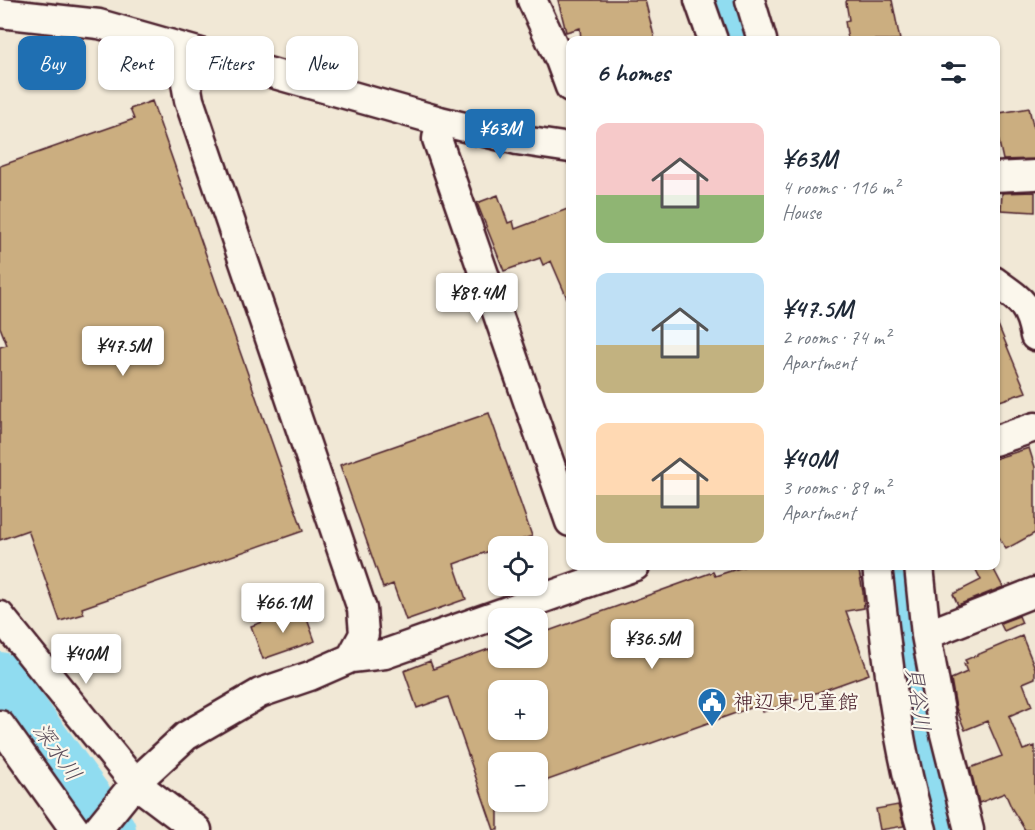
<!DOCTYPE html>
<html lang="en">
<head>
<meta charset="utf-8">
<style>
	:root { --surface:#fff; --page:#f2f2f3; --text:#1f2937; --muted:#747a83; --accent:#1f6fb2 }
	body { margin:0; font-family:Caveat,"Klee One",sans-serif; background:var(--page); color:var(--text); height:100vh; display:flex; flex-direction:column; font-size:22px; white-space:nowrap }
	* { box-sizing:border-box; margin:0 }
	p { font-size:20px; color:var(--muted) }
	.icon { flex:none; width:33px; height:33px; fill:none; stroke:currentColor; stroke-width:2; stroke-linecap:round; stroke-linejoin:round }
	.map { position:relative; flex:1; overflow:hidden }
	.side { position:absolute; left:566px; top:36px; width:434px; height:534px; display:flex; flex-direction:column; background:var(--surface); border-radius:12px; box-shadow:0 2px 4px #0004 }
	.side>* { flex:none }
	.hud { position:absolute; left:18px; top:36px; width:458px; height:54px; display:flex; gap:12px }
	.tools { position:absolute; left:488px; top:536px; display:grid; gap:12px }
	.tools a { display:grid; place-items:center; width:60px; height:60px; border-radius:12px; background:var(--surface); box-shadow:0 2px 4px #0004; font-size:30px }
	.price { position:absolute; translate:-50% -51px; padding:0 14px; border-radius:6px; background:#fff; color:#222; font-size:20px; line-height:39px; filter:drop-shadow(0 2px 3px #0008) }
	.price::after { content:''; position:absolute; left:50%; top:36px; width:18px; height:14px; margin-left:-9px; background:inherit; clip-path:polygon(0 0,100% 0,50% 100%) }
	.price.selected { background:var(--accent); color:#fff }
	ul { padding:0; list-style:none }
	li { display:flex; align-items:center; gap:18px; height:150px; padding:0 30px }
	li span { display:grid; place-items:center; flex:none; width:168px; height:120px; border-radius:12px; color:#555 }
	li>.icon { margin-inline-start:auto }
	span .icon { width:72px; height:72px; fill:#fffc; stroke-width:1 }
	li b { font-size:26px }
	h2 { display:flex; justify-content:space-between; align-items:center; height:72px; padding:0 30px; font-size:26px }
	.pill { padding:0 21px; border-radius:12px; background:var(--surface); box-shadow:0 2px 4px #0004; font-size:21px; line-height:54px }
	.pill.selected { background:var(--accent); color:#fff }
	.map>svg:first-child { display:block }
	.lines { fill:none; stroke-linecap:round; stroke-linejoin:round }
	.river { stroke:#90dcf0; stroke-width:44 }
	.building { fill:#cbae80; stroke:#4a1f2b; stroke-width:1.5; fill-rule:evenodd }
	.minor-casing { stroke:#4a1f2b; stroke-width:33 }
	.minor { stroke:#fbf7ec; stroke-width:28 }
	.labels { text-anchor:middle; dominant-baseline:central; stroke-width:4.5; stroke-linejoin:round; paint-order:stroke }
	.poi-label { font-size:21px; fill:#4a1f2b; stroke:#fbf7ec; text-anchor:start }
	.water-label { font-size:22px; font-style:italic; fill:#5c4e5c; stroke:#fbf7ec }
</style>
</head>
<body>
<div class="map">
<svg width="1035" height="830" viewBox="0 0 1035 830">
	<rect width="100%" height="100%" fill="#f1e8d6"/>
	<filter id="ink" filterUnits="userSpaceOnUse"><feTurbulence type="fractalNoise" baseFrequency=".0167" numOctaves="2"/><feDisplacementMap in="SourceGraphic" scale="12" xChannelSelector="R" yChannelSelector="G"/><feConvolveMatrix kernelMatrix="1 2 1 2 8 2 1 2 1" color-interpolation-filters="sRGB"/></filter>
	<g filter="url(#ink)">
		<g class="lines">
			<path class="river" d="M 730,0 L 742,40
				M 900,566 L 923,736 L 950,830
				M 0,674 L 114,830"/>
		</g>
		<path class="building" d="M 558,0 L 645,0 L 655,40 L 581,40 L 580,28 L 566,32 Z
			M 847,0 L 892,0 L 900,40 L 848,40 L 845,21 L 849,20 L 846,2 Z
			M 152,101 L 303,531 L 82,608 L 84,614 L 60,621 L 28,530 L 0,540 L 0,347 L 7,345 L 0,327 L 0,166 L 134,119 L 130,109 Z
			M 1029,108 L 1035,134 L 1035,159 L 1003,160 L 997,133 L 994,134 L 994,114 Z
			M 1035,192 L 1035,212 L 1001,210 L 1002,193 Z
			M 498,195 L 508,223 L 513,221 L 515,229 L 570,208 L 570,305 L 551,261 L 543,265 L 540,258 L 504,271 L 477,203 Z
			M 994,315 L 1026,392 L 994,403 Z
			M 489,413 L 532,536 L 504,546 L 498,546 L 498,548 L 454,564 L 466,599 L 406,620 L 393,584 L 383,588 L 340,465 Z
			M 1029,448 L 1035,467 L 1035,533 L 1006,549 L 994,529 L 994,459 Z
			M 746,566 L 858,566 L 863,592 L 864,608 L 846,611 L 869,674 L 763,712 L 761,704 L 537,784 L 537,762 L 498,762 L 498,830 L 494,830 L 448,697 L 417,708 L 404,671 L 430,661 L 433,669 L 489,649 L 492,657 L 537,657 L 537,635 L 713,572 L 715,576 ZM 498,690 L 537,690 L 537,729 L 498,729 Z
			M 974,566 L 992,566 L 1003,587 L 958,605 L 953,594 L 981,580 Z
			M 303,608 L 315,641 L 263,659 L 251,626 Z
			M 1019,616 L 1022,623 L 1004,631 L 1000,623 Z
			M 1022,636 L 1035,668 L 1035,678 L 1023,683 L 1032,706 L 1009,716 L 1023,750 L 1035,746 L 1035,830 L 1025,830 L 1012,809 L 1005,793 L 979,803 L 970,768 L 1002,756 L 987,721 L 965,730 L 956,708 L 951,679 L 967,672 L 964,664 L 967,663 L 965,660 Z
			M 898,805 L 904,826 L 880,830 L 876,809 Z"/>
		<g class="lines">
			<g class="minor-casing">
				<path id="minor" d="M 532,0 L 560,60 L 570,87
					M 699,0 L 713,40
					M 750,0 L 762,40
					M 0,13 L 99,24 L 440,121 L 517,140 L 570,148
					M 185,49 L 185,77 L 189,100 L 362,609 L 364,634 L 351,658
					M 440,121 L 437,139 L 570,522
					M 994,177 L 1035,175
					M 994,281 C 1020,300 1029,303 1035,336
					M 994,441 L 1035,427
					M 877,566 C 887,655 896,743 922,830
					M 919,566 L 926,635 L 942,722 L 969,830
					M 0,616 L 135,783 L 197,830
					M 926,635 L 1035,592
					M 0,725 L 75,830
					M 97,830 L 135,783 L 186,736 L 260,693 L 310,676 L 351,658 L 385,654 L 635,566"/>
			</g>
			<use href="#minor" class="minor"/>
		</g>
	</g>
	<defs>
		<g id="civic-pin" transform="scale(1.5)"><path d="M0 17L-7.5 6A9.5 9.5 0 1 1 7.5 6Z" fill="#1f6fb2" stroke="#fbf7ec"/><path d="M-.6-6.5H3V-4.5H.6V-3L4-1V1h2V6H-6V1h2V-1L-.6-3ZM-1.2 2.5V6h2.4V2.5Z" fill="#fff"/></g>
	</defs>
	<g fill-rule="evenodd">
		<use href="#civic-pin" x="712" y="702"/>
	</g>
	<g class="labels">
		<g class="poi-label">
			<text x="733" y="702">神辺東児童館</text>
		</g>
		<g class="water-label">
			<text transform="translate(918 699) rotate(82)">貝谷川</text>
			<text transform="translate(57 752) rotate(54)">深水川</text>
		</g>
	</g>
</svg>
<div class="tools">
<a><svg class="icon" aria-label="locate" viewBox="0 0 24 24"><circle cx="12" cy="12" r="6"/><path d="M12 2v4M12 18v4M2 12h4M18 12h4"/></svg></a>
<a><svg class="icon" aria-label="layers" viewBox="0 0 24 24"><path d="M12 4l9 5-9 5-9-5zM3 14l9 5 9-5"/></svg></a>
<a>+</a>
<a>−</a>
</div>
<b class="price selected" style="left:500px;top:160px">¥63M</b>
<b class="price" style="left:477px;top:324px">¥89.4M</b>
<b class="price" style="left:123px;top:377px">¥47.5M</b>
<b class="price" style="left:283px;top:634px">¥66.1M</b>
<b class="price" style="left:652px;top:670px">¥36.5M</b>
<b class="price" style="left:86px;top:685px">¥40M</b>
<div class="hud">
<a class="pill selected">Buy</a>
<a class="pill">Rent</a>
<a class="pill">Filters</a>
<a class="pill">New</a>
</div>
<section class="side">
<h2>6 homes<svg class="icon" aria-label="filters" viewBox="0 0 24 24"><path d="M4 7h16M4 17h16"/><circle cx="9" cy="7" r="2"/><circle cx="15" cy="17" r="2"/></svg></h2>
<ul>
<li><span style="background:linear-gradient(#f6c9c9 60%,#8fb573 0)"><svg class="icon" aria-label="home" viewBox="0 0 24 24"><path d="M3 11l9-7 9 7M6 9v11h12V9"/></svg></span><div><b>¥63M</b><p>4 rooms · 116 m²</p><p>House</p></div></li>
<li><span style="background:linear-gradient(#bfe0f5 60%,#c2b280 0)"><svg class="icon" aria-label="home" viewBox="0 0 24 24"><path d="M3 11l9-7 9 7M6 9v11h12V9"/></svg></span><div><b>¥47.5M</b><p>2 rooms · 74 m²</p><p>Apartment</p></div></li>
<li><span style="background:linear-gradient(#ffd9b3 60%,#c2b280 0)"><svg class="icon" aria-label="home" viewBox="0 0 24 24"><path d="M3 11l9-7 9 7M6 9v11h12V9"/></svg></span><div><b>¥40M</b><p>3 rooms · 89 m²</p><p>Apartment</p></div></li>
</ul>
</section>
</div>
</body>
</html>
